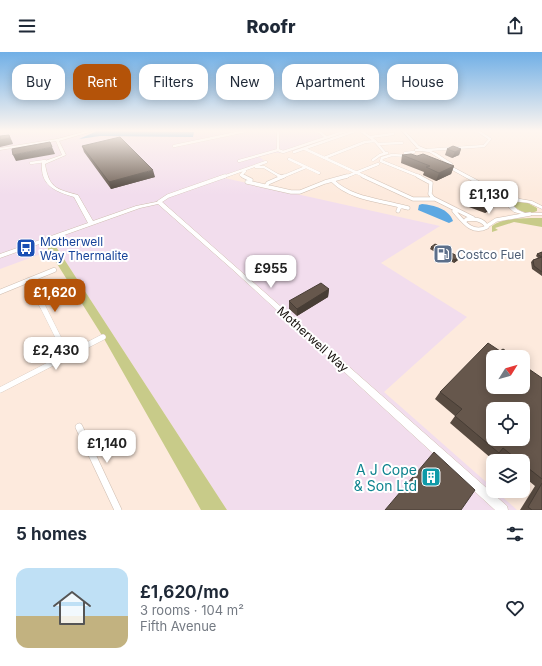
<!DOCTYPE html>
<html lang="en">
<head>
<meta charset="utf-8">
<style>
	:root { --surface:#fff; --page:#f6f6f7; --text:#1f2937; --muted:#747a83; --line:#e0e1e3; --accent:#b45309 }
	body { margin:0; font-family:Inter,sans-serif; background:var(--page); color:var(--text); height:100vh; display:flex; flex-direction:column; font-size:15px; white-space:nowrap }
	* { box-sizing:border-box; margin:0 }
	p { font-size:13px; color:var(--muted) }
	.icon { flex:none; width:22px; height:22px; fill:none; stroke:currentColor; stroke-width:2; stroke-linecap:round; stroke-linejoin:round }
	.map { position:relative; height:458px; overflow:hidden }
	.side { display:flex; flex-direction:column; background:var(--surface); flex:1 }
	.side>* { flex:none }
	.banner { position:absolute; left:12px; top:12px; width:518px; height:36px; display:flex; gap:8px }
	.needle { width:26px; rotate:53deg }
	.controls { position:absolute; left:486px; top:298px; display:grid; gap:8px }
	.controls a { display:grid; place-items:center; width:44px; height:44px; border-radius:8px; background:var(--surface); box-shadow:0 2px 10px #0003; font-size:20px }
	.price { position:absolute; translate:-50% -34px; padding:0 9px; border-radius:8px; background:#fff; color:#222; font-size:13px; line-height:26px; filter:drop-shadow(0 1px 2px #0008) }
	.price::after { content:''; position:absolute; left:50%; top:24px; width:12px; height:9px; margin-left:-6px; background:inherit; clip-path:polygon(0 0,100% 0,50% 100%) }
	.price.active { background:var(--accent); color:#fff }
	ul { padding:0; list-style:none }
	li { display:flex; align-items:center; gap:12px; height:100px; padding:0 16px }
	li+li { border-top:1px solid var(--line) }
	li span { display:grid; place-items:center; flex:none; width:112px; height:80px; border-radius:12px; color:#555 }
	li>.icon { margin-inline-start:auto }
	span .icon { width:48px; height:48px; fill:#fffc; stroke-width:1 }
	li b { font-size:17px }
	h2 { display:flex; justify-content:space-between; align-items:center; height:48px; padding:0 16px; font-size:17px }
	.chip { padding:0 14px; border-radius:12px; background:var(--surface); box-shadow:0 2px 10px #0003; font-size:14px; line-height:36px }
	.chip.active { background:var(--accent); color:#fff }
	header { display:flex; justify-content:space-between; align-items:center; height:52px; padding:0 16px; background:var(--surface); font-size:18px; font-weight:800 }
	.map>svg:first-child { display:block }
	.industrial { fill:#f2dded }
	.green { fill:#c8cb89 }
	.water { fill:#5da8e2 }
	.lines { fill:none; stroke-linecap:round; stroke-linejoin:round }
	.street-far4-casing { stroke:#cfbdb0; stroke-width:3 }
	.street-far3-casing { stroke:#cfbdb0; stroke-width:4.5 }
	.street-far2-casing { stroke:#cfbdb0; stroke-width:5.5 }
	.street-far1-casing { stroke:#cfbdb0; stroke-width:6 }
	.street-casing { stroke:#cfbdb0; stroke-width:8 }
	.secondary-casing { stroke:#cfbdb0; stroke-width:1 }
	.street-far4 { stroke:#fff; stroke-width:2.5 }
	.street-far3 { stroke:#fff; stroke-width:3.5 }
	.street-far2 { stroke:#fff; stroke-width:4.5 }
	.street-far1 { stroke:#fff; stroke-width:5.5 }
	.street { stroke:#fff; stroke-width:7 }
	.secondary { fill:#fff; fill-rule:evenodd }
	.wall { fill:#584b41 }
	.shaded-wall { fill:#473d35 }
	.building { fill:#66574c; stroke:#473d35; fill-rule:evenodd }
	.labels { text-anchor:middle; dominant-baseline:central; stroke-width:4; stroke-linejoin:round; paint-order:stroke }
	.transit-label { font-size:12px; fill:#164399; stroke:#fff; text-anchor:start }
	.service-label { font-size:12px; fill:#4e5e75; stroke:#fff; text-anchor:start }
	.street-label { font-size:12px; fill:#140e0a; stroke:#fff }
	.near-culture-label { font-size:14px; fill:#0d838f; stroke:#fff; text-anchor:end }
</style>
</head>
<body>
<header><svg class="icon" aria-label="menu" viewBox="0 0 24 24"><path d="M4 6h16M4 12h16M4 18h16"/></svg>Roofr<svg class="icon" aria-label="share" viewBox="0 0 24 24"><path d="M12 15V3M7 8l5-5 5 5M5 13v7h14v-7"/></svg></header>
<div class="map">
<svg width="542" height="458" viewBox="0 0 542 458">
	<rect width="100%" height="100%" fill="#fdeadd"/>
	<path class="industrial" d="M 10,79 L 316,79 L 326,87 L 284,101 L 274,101 L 259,105 L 265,109 L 220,125 L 440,174 L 381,211 L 467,265 L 384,340 L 493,436 L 493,439 L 496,439 L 517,458 L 227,458 L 51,187 L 45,189 L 49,199 L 0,217 L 0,82 Z"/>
	<path class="green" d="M 516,150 L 526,150 L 537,156 L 537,159 C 529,163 519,160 513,153 Z
		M 531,166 L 542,166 L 542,175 L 514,170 L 495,176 L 498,178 L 492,180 L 492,174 C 502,166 519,167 531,166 Z
		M 51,187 L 227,458 L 201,458 L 103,285 L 49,199 L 45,189 Z"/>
	<path class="water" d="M 97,79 L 194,80 L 193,85 L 100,84 L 79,87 Z
		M 422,152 C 434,153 449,157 453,169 L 449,171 L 418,158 L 419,153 Z"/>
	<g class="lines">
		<g class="street-far4-casing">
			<path id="street-far4" d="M 278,79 L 278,98
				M 318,79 L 326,85
				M 361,79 L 375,89 L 385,101
				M 370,85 L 393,82
				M 378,92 L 402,91
				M 174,94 L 246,79
				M 305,97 L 366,125
				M 427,98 L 484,94 L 490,87 L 478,79
				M 294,100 L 355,79
				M 405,101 L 414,100
				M 408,104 L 392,103 L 382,106 L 381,109 L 421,125
				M 324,106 L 365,90 L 375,89
				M 289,107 L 319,121
				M 373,108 L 380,103 L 387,101
				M 239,109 L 278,98 L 283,100 L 346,79
				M 31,111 L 45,109
				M 256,115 L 264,115 L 281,125
				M 245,119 L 241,123 L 245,125
				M 223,125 L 266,110
				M 282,125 L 306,115
				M 345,125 L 378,112"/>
		</g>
		<g class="street-far3-casing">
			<path id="street-far3" d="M 243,124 L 251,128 L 250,130
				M 279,124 L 281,125
				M 363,124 L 413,147 L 434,147
				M 418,124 L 431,131 L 430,142 L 433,146 L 473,166
				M 333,129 C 350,146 377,148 400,154 L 398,159
				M 247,130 L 291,140 L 300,140 L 325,130 L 347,124
				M 266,134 L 268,131 L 284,124
				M 159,150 L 168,144 L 225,124
				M 400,154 L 408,156
				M 454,159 C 463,169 472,183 487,175 C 483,167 475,167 467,167 L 464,170
				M 487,174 L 496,168 L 530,162"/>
		</g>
		<g class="street-far2-casing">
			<path id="street-far2" d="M 29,228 L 42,254
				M 0,240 L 54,218"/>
		</g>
		<g class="street-far1-casing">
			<path id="street-far1" d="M 42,253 L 67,303
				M 0,338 L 103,285"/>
		</g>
		<g class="street-casing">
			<path id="street" d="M 79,375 L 118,458"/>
		</g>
		<g class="secondary-casing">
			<path id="secondary" d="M 87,79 L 93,79 L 59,89 L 66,103 L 45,112 C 49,136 56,137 78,143 L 93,169 L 136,154 L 161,149 L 507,454 L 508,458 L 495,458 L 232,217 L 158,152 L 140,156 L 0,206 L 0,202 L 88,171 L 74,145 C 55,139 40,134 42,110 L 62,103 L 56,89 L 0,98 L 0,96 L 57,87 Z
				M 402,79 L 405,79 L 419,94 L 436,101 L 453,112 L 450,113 L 429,100 L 421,99 L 415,99 L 415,97 L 419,97 L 417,96 Z
				M 445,112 L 447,112 L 494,137 L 518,158 L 525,161 L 542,161 L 542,163 L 525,163 L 514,160 L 490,139 L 445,114 Z
				M 489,131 L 491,131 L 511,143 L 520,147 L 532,149 L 542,154 L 542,157 L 529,151 L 512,149 L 512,147 L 489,133 Z"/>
		</g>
		<use href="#street-far4" class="street-far4"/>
		<use href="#street-far3" class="street-far3"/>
		<use href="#street-far2" class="street-far2"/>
		<use href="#street-far1" class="street-far1"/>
		<use href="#street" class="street"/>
		<use href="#secondary" class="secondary"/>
	</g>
	<path class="wall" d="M 82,94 L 155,125 L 111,137 L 84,100 Z
		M 447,97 L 461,97 L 459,103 L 452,106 L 445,103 Z
		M 402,103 L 454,114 L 451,122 L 436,129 L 423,123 L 424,120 L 401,111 Z
		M 500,146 L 497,153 L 485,161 L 469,155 L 472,148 Z
		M 431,195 L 458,208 L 454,211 L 430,197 Z
		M 542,200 L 542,224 L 532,217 L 531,210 L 533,208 L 538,206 L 536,204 L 537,202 Z
		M 329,237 L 328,245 L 297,264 L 289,257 L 289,249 Z
		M 500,299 L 516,305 L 493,305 L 542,326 L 542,458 L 520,458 L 535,434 L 523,424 L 523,409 L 504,409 L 497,403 L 492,407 L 450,371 L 455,364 L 435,347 L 440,340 Z"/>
	<path class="shaded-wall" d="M 9,83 L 12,89 L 13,92 L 0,95 L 0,88 Z
		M 52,95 L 55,102 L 16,109 L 13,103 Z
		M 461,97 L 459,103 L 452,106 L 455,100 Z
		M 454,114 L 451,122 L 436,129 L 439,121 Z
		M 153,118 L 155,125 L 111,137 L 109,130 Z
		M 500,146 L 497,153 L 485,161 L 488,154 Z
		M 459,205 L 458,208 L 454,211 L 455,208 Z
		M 329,237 L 328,245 L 297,264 L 297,257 Z"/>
	<path class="building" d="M 9,83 L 10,86 L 0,88 L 0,84 Z
		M 120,85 L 153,118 L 109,130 L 82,94 Z
		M 50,90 L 52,95 L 13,103 L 12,97 Z
		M 453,94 L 461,97 L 455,100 L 447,97 Z
		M 411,102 L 417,104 L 423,102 L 454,114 L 439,121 L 426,115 L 430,114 L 402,103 Z
		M 484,140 L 500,146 L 488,154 L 472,148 Z
		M 435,192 L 459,205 L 455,208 L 431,195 Z
		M 542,200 L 542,220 L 534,214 L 533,208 L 542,205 L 537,202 Z
		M 321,231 L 329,237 L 297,257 L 289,249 Z
		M 488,291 L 500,299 L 503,297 L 516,305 L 493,305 L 493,335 L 523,335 L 523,313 L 542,326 L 542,427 L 523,412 L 523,409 L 519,409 L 503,396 L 499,401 L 455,364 L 462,357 L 440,340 ZM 493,357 L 523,357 L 523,387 L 493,387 Z
		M 434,400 L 475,438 L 461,458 L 385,458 Z
		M 542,431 L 542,458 L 532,458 L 528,455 Z"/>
	<linearGradient id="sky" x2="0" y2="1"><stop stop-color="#70afe6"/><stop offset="0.55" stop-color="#fef6f0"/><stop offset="1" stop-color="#fef6f0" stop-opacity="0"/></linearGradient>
	<rect width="542" height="143" fill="url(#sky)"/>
	<defs>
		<g id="bus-square" transform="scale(1)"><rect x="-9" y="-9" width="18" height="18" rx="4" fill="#1a4fb4" stroke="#fff"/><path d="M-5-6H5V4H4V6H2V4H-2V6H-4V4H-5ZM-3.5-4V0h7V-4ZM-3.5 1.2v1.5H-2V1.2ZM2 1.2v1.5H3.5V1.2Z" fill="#fff"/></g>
		<g id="fuel-square" transform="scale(1)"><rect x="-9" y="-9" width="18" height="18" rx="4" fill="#5c6f8a" stroke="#fff"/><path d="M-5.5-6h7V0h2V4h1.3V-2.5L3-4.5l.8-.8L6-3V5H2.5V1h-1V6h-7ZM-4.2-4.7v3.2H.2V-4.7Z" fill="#fff"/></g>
		<g id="building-square" transform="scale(1)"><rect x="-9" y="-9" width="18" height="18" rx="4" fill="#0f9aa8" stroke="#fff"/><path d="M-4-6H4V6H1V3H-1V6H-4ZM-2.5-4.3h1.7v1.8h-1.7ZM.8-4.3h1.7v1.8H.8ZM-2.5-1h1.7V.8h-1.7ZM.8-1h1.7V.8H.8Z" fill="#fff"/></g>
	</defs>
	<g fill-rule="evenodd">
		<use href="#bus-square" x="26" y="196"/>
		<use href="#fuel-square" x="443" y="202"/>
		<use href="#building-square" x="431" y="425"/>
	</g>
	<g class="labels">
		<g class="transit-label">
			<text x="40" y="189">Motherwell<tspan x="40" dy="14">Way Thermalite</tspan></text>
		</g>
		<g class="service-label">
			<text x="457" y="202">Costco Fuel</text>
		</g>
		<g class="street-label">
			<text transform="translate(313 287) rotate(42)">Motherwell Way</text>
		</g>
		<g class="near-culture-label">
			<text x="417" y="417">A J Cope<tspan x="417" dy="16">&amp; Son Ltd</tspan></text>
		</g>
	</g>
</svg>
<div class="controls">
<a><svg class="needle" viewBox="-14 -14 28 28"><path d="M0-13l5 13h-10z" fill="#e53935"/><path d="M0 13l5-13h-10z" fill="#747a83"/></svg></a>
<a><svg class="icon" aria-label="locate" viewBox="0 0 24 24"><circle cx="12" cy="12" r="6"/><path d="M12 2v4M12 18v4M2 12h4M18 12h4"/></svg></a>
<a><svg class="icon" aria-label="layers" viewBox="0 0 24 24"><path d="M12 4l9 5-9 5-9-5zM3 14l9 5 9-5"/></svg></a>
</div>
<b class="price" style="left:489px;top:163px">£1,130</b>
<b class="price" style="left:271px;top:237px">£955</b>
<b class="price active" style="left:55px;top:261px">£1,620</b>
<b class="price" style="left:56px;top:319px">£2,430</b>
<b class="price" style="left:107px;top:412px">£1,140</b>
<div class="banner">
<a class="chip">Buy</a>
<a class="chip active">Rent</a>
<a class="chip">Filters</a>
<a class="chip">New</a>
<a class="chip">Apartment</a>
<a class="chip">House</a>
</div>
</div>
<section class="side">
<h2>5 homes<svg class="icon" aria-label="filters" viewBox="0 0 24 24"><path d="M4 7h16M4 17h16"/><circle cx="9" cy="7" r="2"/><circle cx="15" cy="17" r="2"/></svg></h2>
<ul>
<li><span style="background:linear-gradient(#bfe0f5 60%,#c2b280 0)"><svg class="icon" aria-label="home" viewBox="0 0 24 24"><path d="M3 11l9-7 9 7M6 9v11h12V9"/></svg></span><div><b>£1,620/mo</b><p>3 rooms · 104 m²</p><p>Fifth Avenue</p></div><svg class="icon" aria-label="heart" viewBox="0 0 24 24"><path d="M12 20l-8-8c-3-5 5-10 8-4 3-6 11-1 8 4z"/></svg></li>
</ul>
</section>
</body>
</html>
